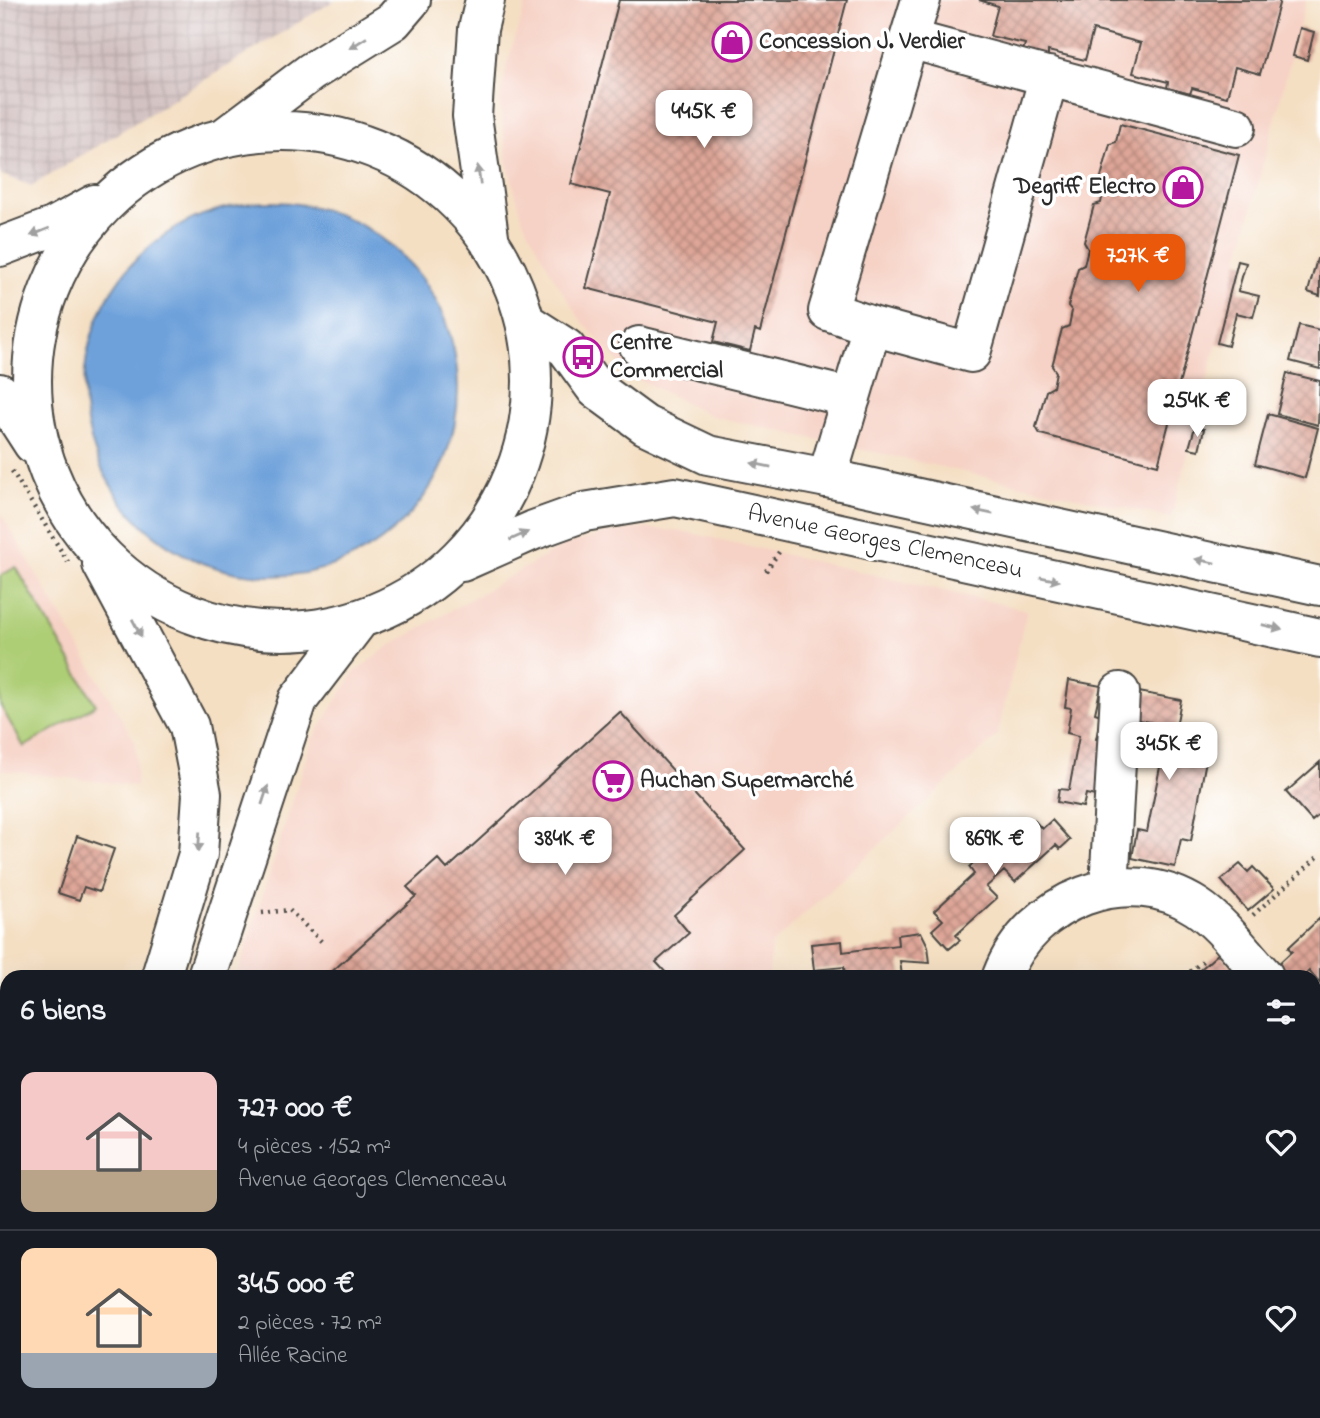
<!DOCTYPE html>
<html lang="fr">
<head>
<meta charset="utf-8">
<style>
	:root { --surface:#171b24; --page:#20242c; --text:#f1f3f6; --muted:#9ea1a6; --line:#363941; --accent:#ea580c }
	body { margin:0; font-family:"Indie Flower",sans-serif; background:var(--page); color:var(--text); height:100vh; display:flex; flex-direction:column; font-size:26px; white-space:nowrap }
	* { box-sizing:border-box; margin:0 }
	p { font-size:23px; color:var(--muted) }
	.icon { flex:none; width:38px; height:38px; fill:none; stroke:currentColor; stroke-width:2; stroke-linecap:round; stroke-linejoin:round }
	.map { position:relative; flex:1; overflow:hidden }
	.details { position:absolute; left:0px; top:970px; width:1321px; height:450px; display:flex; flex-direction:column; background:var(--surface); border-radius:21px 21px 0 0; box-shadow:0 7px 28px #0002 }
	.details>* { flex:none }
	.price { position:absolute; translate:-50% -60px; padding:0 16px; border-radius:14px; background:#fff; color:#222; font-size:23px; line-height:46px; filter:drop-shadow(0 2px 4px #0008) }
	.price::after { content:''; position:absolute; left:50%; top:42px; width:21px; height:16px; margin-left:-10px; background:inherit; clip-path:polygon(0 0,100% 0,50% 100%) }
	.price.selected { background:var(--accent); color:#fff }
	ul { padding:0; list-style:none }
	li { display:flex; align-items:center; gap:21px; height:175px; padding:0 21px }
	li+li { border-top:2px solid var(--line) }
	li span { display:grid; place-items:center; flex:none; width:196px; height:140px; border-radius:14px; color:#555 }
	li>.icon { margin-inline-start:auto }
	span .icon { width:84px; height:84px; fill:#fffc; stroke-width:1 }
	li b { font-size:30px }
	h2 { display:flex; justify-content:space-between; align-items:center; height:84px; padding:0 21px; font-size:30px }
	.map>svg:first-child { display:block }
	.built { fill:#f6d1c5 }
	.industrial { fill:url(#industrial-grid) }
	.garden { fill:#aece76; stroke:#6c7c50; stroke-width:2 }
	.water { fill:#6ea1da; stroke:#4c6682; stroke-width:2 }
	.building { fill:url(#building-cross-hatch) }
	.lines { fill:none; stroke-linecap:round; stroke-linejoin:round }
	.minor-casing { stroke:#494642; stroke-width:42 }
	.major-casing { stroke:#494642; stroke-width:42 }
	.path { stroke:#494642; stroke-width:4.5; stroke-dasharray:2 5; stroke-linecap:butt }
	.minor { stroke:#fff; stroke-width:38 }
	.major { stroke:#fff; stroke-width:38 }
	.oneway { fill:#a0a0a0 }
	.labels { text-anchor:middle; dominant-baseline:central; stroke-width:7; stroke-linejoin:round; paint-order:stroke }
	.poi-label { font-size:24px; font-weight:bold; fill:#2b2b2b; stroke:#fff; text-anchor:start }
	.street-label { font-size:24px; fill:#2b2b2b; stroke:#fff }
</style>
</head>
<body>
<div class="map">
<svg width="1320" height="1418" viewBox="0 0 1320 1418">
	<defs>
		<pattern id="industrial-grid" width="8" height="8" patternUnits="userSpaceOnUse" patternTransform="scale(1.75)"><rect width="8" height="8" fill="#d1bfbf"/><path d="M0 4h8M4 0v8" fill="none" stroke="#b4a4a4"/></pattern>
		<pattern id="building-cross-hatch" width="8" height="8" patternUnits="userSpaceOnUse" patternTransform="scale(1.75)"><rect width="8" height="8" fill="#dea698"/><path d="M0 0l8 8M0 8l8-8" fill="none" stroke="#b4877c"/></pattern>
	</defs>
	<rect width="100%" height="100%" fill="#fff"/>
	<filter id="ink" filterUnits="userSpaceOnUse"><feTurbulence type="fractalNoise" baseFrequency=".0143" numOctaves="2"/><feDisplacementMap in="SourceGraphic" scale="14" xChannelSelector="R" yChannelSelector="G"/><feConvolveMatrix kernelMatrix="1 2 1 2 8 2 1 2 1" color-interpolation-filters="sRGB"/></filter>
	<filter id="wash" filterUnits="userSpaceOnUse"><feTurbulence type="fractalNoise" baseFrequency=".00686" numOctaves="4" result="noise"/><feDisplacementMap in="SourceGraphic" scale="28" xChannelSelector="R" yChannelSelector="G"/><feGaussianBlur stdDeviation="1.57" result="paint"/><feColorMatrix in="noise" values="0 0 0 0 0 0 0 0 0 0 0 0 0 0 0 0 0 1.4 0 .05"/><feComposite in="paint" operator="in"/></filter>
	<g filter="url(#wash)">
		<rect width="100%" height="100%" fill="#f4dfc3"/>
		<path class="built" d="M 527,0 L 1306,0 L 1171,518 L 712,416 L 630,375 L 580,319 L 555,279 L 523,220 L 508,165 L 500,103 L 507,64 Z
			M 0,512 L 136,743 L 136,786 L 0,770 Z
			M 642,528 L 687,532 L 1027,610 L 997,736 L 771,945 L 769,976 L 237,976 L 312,740 L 354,673 L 388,647 L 564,545 L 607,533 Z"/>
		<path class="industrial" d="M 0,0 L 335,0 L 32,186 L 0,174 Z"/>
		<path class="garden" d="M 16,567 L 96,705 L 24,747 L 0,705 L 0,576 Z"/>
		<path class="water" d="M84 389a187 187 0 1 1 374 0a187 187 0 1 1-374 0Z"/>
		<g id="blocks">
			<path class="building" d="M 619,0 L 847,0 L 760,332 L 755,330 L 750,351 L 713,342 L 718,322 L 586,288 L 610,194 L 571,184 Z
				M 979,0 L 1280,0 L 1260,74 L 1235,67 L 1227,97 L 1192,88 L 1190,94 L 1167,88 L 1168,82 L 1133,73 L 1141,43 L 1093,30 L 1085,60 L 1048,51 L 1048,57 L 1023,51 L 1025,44 L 990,36 L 998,6 Z
				M 1300,28 L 1314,32 L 1307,60 L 1293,56 Z
				M 1120,124 L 1239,155 L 1158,465 L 1040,434 L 1036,427 L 1046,391 L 1053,387 L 1056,372 L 1052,366 L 1062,329 L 1069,326 L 1072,311 L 1068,306 L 1078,268 L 1084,265 L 1088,249 L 1084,242 L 1094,205 L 1101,203 L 1104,188 L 1100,181 L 1110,144 L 1116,142 Z
				M 1317,259 L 1320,259 L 1320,296 L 1308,292 Z
				M 1238,261 L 1246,263 L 1238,291 L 1259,296 L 1253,317 L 1236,313 L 1228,346 L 1217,343 Z
				M 1299,325 L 1320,330 L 1320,369 L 1290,361 Z
				M 1287,373 L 1320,381 L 1318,425 L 1277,414 Z
				M 1268,414 L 1318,428 L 1305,478 L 1255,464 Z
				M 1195,427 L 1204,429 L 1199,450 L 1189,448 Z
				M 1069,680 L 1101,686 L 1095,713 L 1101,715 L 1096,739 L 1111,742 L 1100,797 L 1086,794 L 1083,807 L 1057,802 L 1059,789 L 1069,790 L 1079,736 L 1067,733 L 1071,708 L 1065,707 Z
				M 1139,692 L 1181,700 L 1176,727 L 1193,731 L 1188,757 L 1206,760 L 1191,841 L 1181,839 L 1175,867 L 1132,858 L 1137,830 L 1147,832 L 1163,752 L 1145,748 L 1150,722 L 1133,719 Z
				M 620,712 L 745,850 L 674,915 L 689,933 L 656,962 L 669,976 L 327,976 L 416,896 L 407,887 L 438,859 L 447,869 Z
				M 1320,762 L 1320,814 L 1312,821 L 1286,792 Z
				M 1034,820 L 1042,829 L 1052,820 L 1070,840 L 1060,849 L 1056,845 L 1015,882 L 1004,871 L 986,887 L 997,898 L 956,935 L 960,940 L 949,949 L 932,930 L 943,920 L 934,911 L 974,874 L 969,867 L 977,860 L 987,851 L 993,857 Z
				M 77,836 L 114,849 L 99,892 L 84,887 L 79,900 L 58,893 Z
				M 1240,864 L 1248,872 L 1253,867 L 1274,889 L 1248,911 L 1221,880 Z
				M 1320,918 L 1320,984 L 1309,971 L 1304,976 L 1285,976 L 1276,966 L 1292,951 L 1288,948 Z
				M 921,932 L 928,946 L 930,963 L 900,961 L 902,976 L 845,976 L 844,967 L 814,970 L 811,944 L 842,941 L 843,952 L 898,945 L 897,935 Z
				M 1219,953 L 1240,976 L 1193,976 Z
				M 0,1019 L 7,1019 L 7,1090 L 3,1090 L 4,1081 L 0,1081 Z
				M 1314,1074 L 1320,1080 L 1315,1089 L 1320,1095 L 1320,1160 L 1314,1165 Z
				M 1320,1242 L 1320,1298 L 1314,1292 L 1314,1248 Z
				M 123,1412 L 164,1412 L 158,1418 L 121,1418 Z
				M 392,1412 L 454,1412 L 453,1418 L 392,1418 Z
				M 597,1412 L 650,1412 L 653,1418 L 603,1418 Z
				M 710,1412 L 761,1412 L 766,1418 L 708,1418 Z
				M 1162,1412 L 1191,1412 L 1193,1418 L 1156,1418 L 1155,1414 Z
				M 1248,1412 L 1292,1412 L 1293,1418 L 1250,1418 Z"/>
		</g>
	</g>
	<g filter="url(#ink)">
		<use href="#blocks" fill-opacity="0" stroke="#494642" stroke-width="2"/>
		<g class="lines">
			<g class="minor-casing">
				<path id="minor" d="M 909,39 L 921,0
					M 872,326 L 971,353 L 1049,76
					M 639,346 L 851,398
					M 827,478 L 872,326 L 828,311 L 909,39 L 1236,127
					M 1109,888 L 1120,692
					M 1002,976 C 1031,900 1127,861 1197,907 C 1223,924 1243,954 1264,976
					M 1314,1032 L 1320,1038
					M 1314,1187 L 1320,1181
					M 0,1281 L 7,1283
					M 0,1323 L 7,1324
					M 316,1412 L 321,1418
					M 679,1412 L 684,1418
					M 1226,1412 L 1227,1418
					M 505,1418 L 511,1412"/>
			</g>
			<g class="major-casing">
				<path id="major" d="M 485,0 L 478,29 L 472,116 L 490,243
					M32 381a250 250 0 1 1 500 0a250 250 0 1 1-500 0Z
					M 225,137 L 311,72 L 393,21 L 411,0
					M 0,247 L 55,226 L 95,204
					M 527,323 L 566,348 L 596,389 L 645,425 L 708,455 L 827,478 L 1320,586
					M 0,393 L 33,444
					M 462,562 L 534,530 L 584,512 L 675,497 L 1320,638
					M 102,564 L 189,726 L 202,794 L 198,854 L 161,976
					M 207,976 L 298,700 L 360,619
					M 25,1418 L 27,1412
					M 65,1418 L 67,1412"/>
			</g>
			<path class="path" d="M 12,471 L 68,562
				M 766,571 L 779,552
				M 262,913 L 289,910 L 323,943
				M 1253,915 L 1320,855
				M 1185,976 L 1205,959
				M 1314,1368 L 1320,1367
				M 821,1412 L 822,1418
				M 1092,1418 L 1118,1412"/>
			<use href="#minor" class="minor"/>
			<use href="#major" class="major"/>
		</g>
		<defs><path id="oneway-solid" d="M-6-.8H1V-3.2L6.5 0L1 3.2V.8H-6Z" transform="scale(1.75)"/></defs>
		<g class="oneway">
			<use href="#oneway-solid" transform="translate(358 43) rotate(148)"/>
			<use href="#oneway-solid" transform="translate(479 175) rotate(-98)"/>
			<use href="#oneway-solid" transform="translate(40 232) rotate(158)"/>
			<use href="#oneway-solid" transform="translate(761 465) rotate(-169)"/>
			<use href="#oneway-solid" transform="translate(983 512) rotate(-168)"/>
			<use href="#oneway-solid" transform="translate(519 536) rotate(-24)"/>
			<use href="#oneway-solid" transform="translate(1205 561) rotate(-168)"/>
			<use href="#oneway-solid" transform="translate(1050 579) rotate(12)"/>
			<use href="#oneway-solid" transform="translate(1272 627) rotate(13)"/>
			<use href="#oneway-solid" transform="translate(137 628) rotate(62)"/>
			<use href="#oneway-solid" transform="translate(265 795) rotate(-72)"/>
			<use href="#oneway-solid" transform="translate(199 842) rotate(94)"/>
		</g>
	</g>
	<defs>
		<g id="shop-ring" transform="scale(2.0125)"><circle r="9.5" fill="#fff" stroke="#b5179e" stroke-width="1.5"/><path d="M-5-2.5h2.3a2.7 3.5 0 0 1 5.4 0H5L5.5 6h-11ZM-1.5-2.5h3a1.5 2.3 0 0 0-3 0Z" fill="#b5179e"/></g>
		<g id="bus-ring" transform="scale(2.0125)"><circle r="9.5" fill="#fff" stroke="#b5179e" stroke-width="1.5"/><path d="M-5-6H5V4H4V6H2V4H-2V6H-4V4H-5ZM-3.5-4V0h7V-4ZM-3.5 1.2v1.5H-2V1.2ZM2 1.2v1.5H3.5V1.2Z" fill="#b5179e"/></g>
		<g id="supermarket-ring" transform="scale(2.0125)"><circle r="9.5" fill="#fff" stroke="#b5179e" stroke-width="1.5"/><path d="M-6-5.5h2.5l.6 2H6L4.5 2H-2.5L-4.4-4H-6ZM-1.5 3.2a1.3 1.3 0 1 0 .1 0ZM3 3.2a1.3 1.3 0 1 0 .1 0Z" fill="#b5179e"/></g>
	</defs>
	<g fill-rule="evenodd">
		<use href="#shop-ring" x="732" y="42"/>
		<use href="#shop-ring" x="1183" y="187"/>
		<use href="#bus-ring" x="583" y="357"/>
		<use href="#supermarket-ring" x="613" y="781"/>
	</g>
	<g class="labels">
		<g class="poi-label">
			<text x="759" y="42">Concession J. Verdier</text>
			<text x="1156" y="187" text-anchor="end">Degriff Electro</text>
			<text x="610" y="343">Centre<tspan x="610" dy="28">Commercial</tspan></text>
			<text x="640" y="781">Auchan Supermarché</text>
		</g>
		<g class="street-label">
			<text transform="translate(885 543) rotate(12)">Avenue Georges Clemenceau</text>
		</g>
	</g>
</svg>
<b class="price" style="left:704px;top:150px">445K €</b>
<b class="price selected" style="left:1138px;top:294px">727K €</b>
<b class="price" style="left:1197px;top:439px">254K €</b>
<b class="price" style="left:1169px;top:782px">345K €</b>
<b class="price" style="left:565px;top:877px">384K €</b>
<b class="price" style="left:995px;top:877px">869K €</b>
<section class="details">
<h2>6 biens<svg class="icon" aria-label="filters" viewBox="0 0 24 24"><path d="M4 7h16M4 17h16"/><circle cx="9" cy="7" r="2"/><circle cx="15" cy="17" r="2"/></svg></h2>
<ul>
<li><span style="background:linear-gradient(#f6c9c9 70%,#b9a48a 0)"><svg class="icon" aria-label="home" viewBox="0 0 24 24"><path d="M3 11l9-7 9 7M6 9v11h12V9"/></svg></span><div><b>727 000 €</b><p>4 pièces · 152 m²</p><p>Avenue Georges Clemenceau</p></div><svg class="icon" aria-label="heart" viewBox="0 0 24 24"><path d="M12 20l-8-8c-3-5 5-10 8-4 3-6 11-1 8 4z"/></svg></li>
<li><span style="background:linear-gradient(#ffd9b3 75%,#9aa5b1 0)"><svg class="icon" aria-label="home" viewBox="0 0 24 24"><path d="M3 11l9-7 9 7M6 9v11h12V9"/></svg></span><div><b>345 000 €</b><p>2 pièces · 72 m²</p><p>Allée Racine</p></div><svg class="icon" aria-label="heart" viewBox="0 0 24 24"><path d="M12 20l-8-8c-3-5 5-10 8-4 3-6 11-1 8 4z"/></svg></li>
</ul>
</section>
</div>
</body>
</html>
